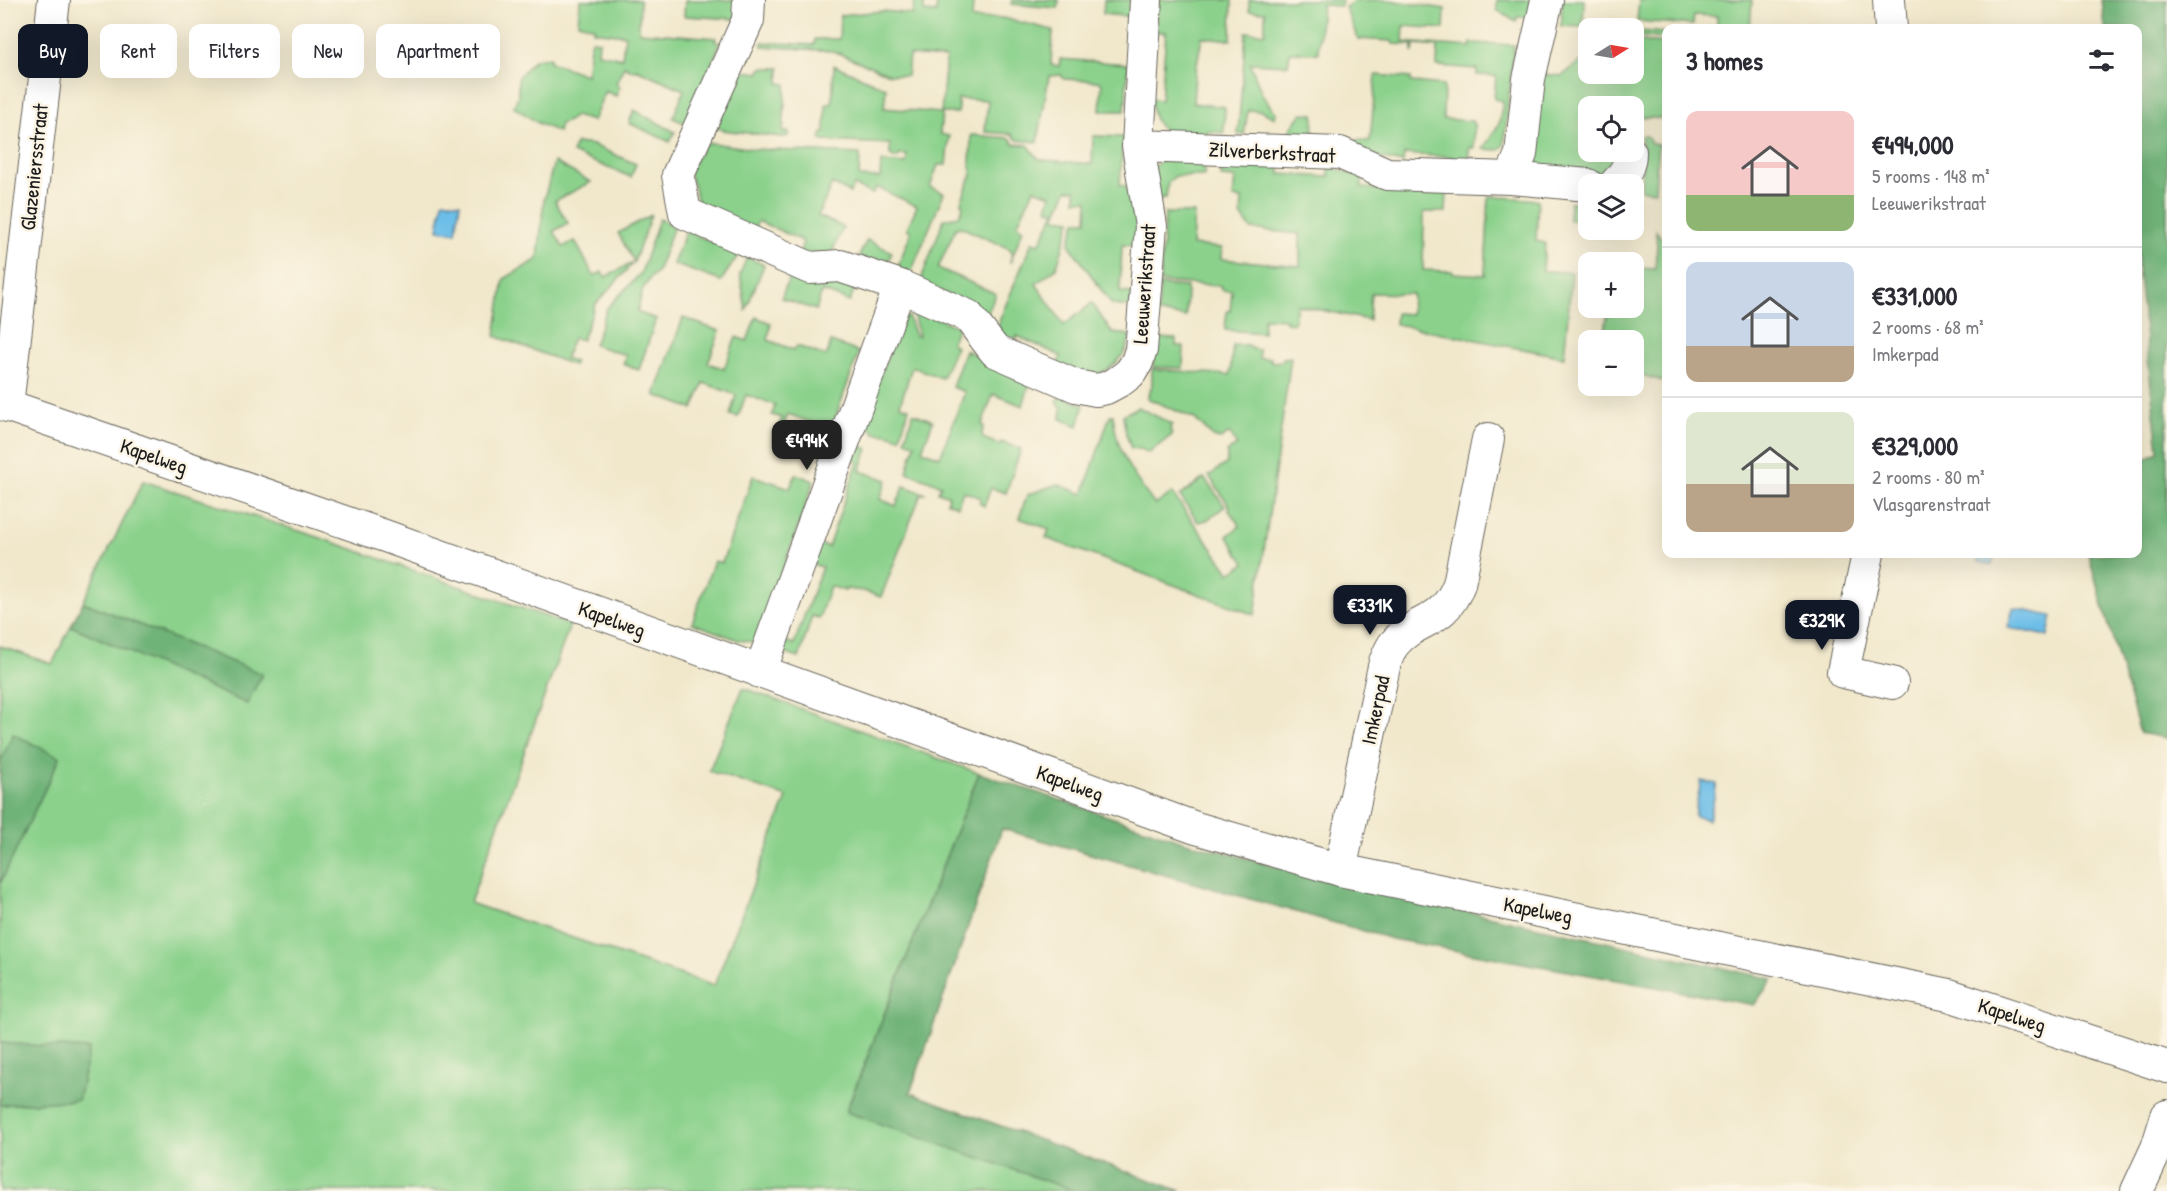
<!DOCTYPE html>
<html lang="en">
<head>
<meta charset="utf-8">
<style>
	:root { --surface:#fff; --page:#f7f7f7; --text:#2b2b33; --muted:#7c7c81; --line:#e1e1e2; --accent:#111827 }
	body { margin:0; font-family:"Patrick Hand",sans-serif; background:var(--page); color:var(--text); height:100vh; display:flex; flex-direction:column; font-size:22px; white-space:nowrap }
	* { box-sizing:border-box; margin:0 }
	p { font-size:20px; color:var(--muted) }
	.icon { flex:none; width:33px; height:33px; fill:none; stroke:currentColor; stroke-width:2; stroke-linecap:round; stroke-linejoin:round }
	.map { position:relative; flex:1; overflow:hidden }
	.panel { position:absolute; left:1662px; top:24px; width:480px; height:534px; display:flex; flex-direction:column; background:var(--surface); border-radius:12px; box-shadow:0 6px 24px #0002 }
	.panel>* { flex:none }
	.banner { position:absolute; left:18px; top:24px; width:570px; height:54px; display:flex; gap:12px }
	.needle { width:39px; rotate:79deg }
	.fabs { position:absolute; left:1578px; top:18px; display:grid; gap:12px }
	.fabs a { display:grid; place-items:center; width:66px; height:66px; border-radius:12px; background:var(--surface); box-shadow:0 6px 24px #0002; font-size:30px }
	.price { position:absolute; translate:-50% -51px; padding:0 14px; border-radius:12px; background:var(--accent); color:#fff; font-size:20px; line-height:39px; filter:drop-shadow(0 2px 3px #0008) }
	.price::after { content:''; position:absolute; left:50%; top:36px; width:18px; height:14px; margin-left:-9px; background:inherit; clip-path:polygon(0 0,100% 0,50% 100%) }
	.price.on { background:#222; color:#fff }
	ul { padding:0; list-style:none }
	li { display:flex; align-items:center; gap:18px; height:150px; padding:0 24px }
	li+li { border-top:2px solid var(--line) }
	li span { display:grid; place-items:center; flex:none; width:168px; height:120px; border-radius:12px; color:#555 }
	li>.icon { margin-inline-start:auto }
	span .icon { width:72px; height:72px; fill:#fffc; stroke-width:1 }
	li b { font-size:26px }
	h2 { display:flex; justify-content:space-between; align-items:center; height:72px; padding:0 24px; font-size:26px }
	.chip { padding:0 21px; border-radius:12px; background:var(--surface); box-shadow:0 6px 24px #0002; font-size:21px; line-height:54px }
	.chip.on { background:var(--accent); color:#fff }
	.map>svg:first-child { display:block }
	.green { fill:#8bd18c; stroke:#547654; stroke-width:1.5 }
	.forest { fill:#70b378; stroke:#46684a; stroke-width:1.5 }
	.water { fill:#6cbee8; stroke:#446d82; stroke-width:1.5 }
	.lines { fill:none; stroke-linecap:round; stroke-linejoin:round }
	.minor-casing { stroke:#67635a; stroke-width:34 }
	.minor { stroke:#fff; stroke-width:32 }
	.labels { text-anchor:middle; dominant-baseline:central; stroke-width:5; stroke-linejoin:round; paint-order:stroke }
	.street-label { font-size:21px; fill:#1c1c1c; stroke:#fcf5e5 }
</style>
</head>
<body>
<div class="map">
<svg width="2167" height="1191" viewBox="0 0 2167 1191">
	<rect width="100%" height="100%" fill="#fcf5e5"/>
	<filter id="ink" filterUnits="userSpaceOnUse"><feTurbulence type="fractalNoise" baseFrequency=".0167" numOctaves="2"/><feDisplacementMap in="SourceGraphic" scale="12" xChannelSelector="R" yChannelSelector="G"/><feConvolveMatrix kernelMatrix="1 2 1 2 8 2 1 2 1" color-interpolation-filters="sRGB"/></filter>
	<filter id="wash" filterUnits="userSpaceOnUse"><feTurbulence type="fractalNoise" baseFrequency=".008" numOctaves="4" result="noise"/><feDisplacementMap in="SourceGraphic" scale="24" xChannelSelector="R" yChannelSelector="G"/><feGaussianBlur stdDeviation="1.35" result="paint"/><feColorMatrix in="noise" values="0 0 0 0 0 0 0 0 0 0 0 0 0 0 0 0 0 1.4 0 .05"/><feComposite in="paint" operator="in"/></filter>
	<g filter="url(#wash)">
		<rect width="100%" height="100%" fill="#f1e8cc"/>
		<path class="green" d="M 580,0 L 640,0 L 639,32 L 716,38 L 715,42 L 720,43 L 687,124 L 673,118 L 684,90 L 636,69 L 634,71 L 624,66 L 616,84 L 620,86 L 616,96 L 605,91 L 593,121 L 575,116 L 570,120 L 560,124 L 558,132 L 538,123 L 514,107 L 518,96 L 518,77 L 535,59 L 550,57 L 550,62 L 586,75 L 591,40 L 599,41 L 598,53 L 622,58 L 625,35 L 593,31 L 594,27 L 578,23 Z
			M 685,0 L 738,0 L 737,19 L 684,16 Z
			M 914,0 L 924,0 L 924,12 L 936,13 L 937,0 L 973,2 L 972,19 L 1003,18 L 1053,30 L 1051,65 L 1059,66 L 1060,59 L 1128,64 L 1125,111 L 1100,111 L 1102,84 L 1098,81 L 1064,79 L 1061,75 L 1049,76 L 1038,142 L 1017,140 L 1012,134 L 985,132 L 988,100 L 958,99 L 958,113 L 942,113 L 940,134 L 949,136 L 946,165 L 938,165 L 930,187 L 944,193 L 909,277 L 896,272 L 911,232 L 907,228 L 917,206 L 876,187 L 873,194 L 854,186 L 850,193 L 832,184 L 818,216 L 843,227 L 831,255 L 800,253 L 803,241 L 758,221 L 753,232 L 701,210 L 689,172 L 704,145 L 711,143 L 755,149 L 860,154 L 859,177 L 880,178 L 881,162 L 906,164 L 907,155 L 899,155 L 898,158 L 893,158 L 893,156 L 890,155 L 890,144 L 823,141 L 820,139 L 822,133 L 825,133 L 826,104 L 832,104 L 834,65 L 886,88 L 884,108 L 941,113 L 946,58 L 909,55 L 907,76 L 889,74 L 833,51 L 762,46 L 762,42 L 814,45 L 815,39 L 839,39 L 840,15 L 883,11 L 913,14 Z
			M 1012,0 L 1059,0 L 1058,8 L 1011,4 Z
			M 1104,0 L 1134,0 L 1133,17 L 1103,14 Z
			M 1158,0 L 1232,0 L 1231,40 L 1202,37 L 1195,74 L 1193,103 L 1225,107 L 1224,133 L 1207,131 L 1206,138 L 1166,132 C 1154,124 1152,113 1151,99 L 1161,100 L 1166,32 L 1155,32 Z
			M 1249,0 L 1342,0 L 1341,6 L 1322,5 L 1318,53 L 1290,52 L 1288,65 L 1250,63 L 1263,96 L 1276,113 L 1275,118 L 1261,111 L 1248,110 L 1244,134 L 1238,134 L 1246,32 L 1265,33 L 1265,12 L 1249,11 Z
			M 1356,0 L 1389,0 L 1445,9 L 1444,29 L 1404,26 L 1403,42 L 1470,47 L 1471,43 L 1514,45 L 1504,145 L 1499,150 L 1483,149 L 1499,124 L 1503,101 L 1494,99 L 1496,76 L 1477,75 L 1477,69 L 1437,66 L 1438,47 L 1414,45 L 1413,52 L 1412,52 L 1412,45 L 1393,44 L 1392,41 L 1358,39 L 1345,7 Z
			M 1497,0 L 1536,0 L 1534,18 L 1517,17 L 1516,22 L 1497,10 Z
			M 1562,0 L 1584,0 L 1583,27 L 1561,26 Z
			M 1639,0 L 1752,0 L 1750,28 L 1717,28 L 1717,16 L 1694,15 L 1693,25 L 1637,21 Z
			M 1638,31 L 1666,33 L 1666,39 L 1637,36 Z
			M 1638,41 L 1666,43 L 1666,119 L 1634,117 L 1634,106 L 1588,106 L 1588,152 L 1621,152 L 1601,178 L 1537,166 L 1533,157 L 1539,74 L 1562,76 L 1581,61 L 1588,59 L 1588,74 L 1601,74 L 1604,82 L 1635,84 Z
			M 761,68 L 780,68 L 779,83 L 786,84 L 783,132 L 789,132 L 788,136 L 782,137 L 722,130 L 716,126 L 741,71 L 760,73 Z
			M 1376,75 L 1411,78 L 1411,82 L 1444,85 L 1443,119 L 1472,121 L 1474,125 L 1474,148 L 1469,148 L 1468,168 L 1453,167 L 1453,157 L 1404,154 L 1403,163 L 1355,153 L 1356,140 L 1370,141 Z
			M 634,110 L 675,132 L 670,142 L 629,123 Z
			M 1302,113 L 1314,114 L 1313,138 L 1285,137 Z
			M 971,135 L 1010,138 L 1014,144 L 1028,145 L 1038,158 L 1044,160 L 1092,164 L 1093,136 L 1123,137 L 1120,185 L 1126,186 L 1138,218 L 1136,246 L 1122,245 L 1120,292 L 1132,293 L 1132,307 L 1112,305 L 1069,244 L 1076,221 L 1087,221 L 1088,200 L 1076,200 L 1076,190 L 1067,190 L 1055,218 L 1071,220 L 1058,263 L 1055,269 L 1036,284 L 1064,325 L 1092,303 L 1112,333 L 1130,335 C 1128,356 1107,377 1085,375 C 1076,373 1066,369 1057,366 L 1061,356 L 1017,336 L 1012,346 L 997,334 L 1000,319 L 1032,242 L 1039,244 L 1055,212 L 1047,208 L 1051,195 L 1034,189 L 1017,225 L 1023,229 L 1010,263 L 1012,253 L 1010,249 L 961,227 L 956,228 L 938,268 L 996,294 L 988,312 L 920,282 L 944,219 L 959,216 L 963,208 L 961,202 L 972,174 L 970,167 Z
			M 1641,136 L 1647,136 L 1651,143 L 1658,144 L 1655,191 L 1641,190 L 1643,149 Z
			M 576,143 L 593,145 L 636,164 L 631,177 L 572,153 Z
			M 1163,159 L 1205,159 L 1204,176 L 1175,176 L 1168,183 L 1166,198 L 1155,199 L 1154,167 Z
			M 1221,159 L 1280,163 L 1280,174 L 1329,177 L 1329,166 L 1362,178 L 1362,188 L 1447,192 L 1446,212 L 1424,212 L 1423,270 L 1452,271 L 1453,273 L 1485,275 L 1489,196 L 1538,200 L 1536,241 L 1545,243 L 1543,271 L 1572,272 L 1564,357 L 1395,324 L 1396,313 L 1411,314 L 1412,294 L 1371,293 L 1369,320 L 1297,305 L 1294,323 L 1286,322 L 1286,319 L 1264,318 L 1263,333 L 1225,330 L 1227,311 L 1230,311 L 1232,291 L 1221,290 L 1221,286 L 1160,282 L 1165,213 L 1194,213 L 1192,245 L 1222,248 L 1221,259 L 1300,266 L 1300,234 L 1251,229 L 1241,215 L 1242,199 L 1233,198 L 1235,178 L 1221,177 Z
			M 554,162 L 591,182 L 555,201 L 568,223 L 554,231 L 563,247 L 575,241 L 594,276 L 602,272 L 605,277 L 634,262 L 618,233 L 651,215 L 634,262 L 595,305 L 582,340 L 573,338 L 565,358 L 575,362 L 573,365 L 495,336 L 504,279 L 538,259 L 544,200 Z
			M 1570,202 L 1588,204 L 1588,221 L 1569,220 Z
			M 659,219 L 674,226 L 657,272 L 651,277 L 643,289 L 637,312 L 656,319 L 639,370 L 623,364 L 626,355 L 594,345 L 607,308 L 641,273 Z
			M 686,231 L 739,254 L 721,281 L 673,264 Z
			M 1656,231 L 1666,244 L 1666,382 L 1634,373 L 1634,340 L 1604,340 L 1608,308 L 1634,308 L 1634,268 L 1655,269 L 1657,247 Z
			M 867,240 L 892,252 L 886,267 L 859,256 Z
			M 747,257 L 764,265 L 746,310 L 740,274 Z
			M 790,276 L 817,288 L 823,276 L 857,282 L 850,302 L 822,291 L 816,310 L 781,298 Z
			M 1160,285 L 1187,287 L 1186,317 L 1158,313 Z
			M 924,313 L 958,327 L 951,343 L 956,346 L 942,378 L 912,367 L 900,405 L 909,408 L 900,438 L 888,434 L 874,433 L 874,430 L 860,426 L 903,318 L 908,316 L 915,336 L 919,336 L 913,314 Z
			M 756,317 L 771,323 L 768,340 L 794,350 L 797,346 L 826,356 L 831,342 L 859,352 L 831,430 L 788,414 L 778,440 L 774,439 L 782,418 L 772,415 L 775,405 L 746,395 L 738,417 L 730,415 L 736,395 L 704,383 L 693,409 L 655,395 L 683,318 L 720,331 L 708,363 L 724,369 L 736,337 L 747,341 Z
			M 1156,338 L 1176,339 L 1176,346 L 1184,346 L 1183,368 L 1153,367 Z
			M 1233,345 L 1249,345 L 1250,348 L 1259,350 L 1259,358 L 1271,358 L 1271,362 L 1283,361 L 1283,358 L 1291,357 L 1255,615 L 1046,538 L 1049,529 L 1019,518 L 1027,495 L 1057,484 L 1083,494 L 1110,415 L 1113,415 C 1117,454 1132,474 1155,505 L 1172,493 L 1230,573 L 1245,563 L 1227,536 L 1240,526 L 1228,509 L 1230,507 L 1209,476 L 1227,463 L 1227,452 L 1237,446 L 1230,433 L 1220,439 L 1213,437 L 1195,419 L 1147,398 L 1152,386 L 1152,369 L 1230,375 Z
			M 965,350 L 1030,382 L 1023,406 L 993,394 L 982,425 L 984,426 L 982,434 L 983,438 L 1000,445 L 1001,442 L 1021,449 L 1006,493 L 991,488 L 984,506 L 979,503 L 981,498 L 963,491 L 958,506 L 947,502 L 949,496 L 938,492 L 941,485 L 907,472 L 915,444 L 905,440 L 913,413 L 933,421 L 922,450 L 940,457 L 965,392 L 952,387 Z
			M 1059,396 L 1084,405 L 1078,426 L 1061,419 L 1062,409 L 1057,402 Z
			M 1138,407 L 1172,424 L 1170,428 L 1172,435 L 1149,453 L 1140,449 L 1131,448 L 1126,434 L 1123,415 Z
			M 854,443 L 868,449 L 860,471 L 887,480 L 880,499 L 896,506 L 904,486 L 926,494 L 921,494 L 881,597 L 863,591 L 846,589 L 845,591 L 830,586 L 819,618 L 812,616 L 799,658 L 783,653 L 785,641 L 794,644 L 822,567 L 812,564 L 819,544 L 828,547 L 858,462 L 849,458 Z
			M 796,474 L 814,481 L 757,643 L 738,640 L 692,623 L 714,561 L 722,563 L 753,476 L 790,488 Z
			M 1204,478 L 1225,506 L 1207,520 L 1198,522 L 1180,496 Z
			M 143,481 L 318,537 L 570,625 L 470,903 L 714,986 L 787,797 L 709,771 L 743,688 L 979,773 L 846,1111 L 1075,1191 L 0,1191 L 0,1105 L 78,1100 L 89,1050 L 0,1043 L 0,884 L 60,757 L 0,762 L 0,646 L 52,664 L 71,626 L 246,703 L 262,675 L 83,602 Z"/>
		<path class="forest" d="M 2102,0 L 2167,0 L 2167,738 L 2140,733 L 2088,554 L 2138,554 L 2138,420 L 2142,461 L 2158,451 L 2138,269 L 2138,28 L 2105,28 Z
			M 83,602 L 262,674 L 247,704 L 71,626 Z
			M 13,734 L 60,757 L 0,884 L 0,762 Z
			M 979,773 L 1186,842 L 1334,882 L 1773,979 L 1754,1005 L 1392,939 L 1002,829 L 910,1093 L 1181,1191 L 1075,1191 L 846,1112 Z
			M 0,1043 L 89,1049 L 78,1100 L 0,1105 Z"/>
		<path class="water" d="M 443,201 L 460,203 L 456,233 L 438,230 Z
			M 1980,554 L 1994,554 L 1992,565 L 1978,562 Z
			M 2013,608 L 2052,616 L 2048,636 L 2008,628 Z
			M 1701,781 L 1717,784 L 1709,820 L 1694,816 Z"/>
	</g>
	<g filter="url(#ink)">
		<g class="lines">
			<g class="minor-casing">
				<path id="minor" d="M 749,0 L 748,20 L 678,175 L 685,213 L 810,268 L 840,266 L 900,286 L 968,316 L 995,351 L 1076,386 L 1096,390 L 1106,388 L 1121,380 L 1130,373 L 1137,362 L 1141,350 L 1151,226 L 1138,146 L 1146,0
					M 1889,0 L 1891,28
					M 1138,146 L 1340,153 L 1387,174 L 1511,178 L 1521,154 L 1529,79 L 1547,0
					M 1511,178 L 1588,185
					M 1615,184 C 1625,174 1630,166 1630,152
					M 0,403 L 385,536 L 1196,828 L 1340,870 L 1949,995 L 2167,1067
					M 7,406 L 54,0
					M 1868,554 L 1843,672 L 1892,683
					M 760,672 L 900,286
					M 1340,870 L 1385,662 C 1388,656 1390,649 1394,644 C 1416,617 1443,626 1459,584 L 1488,439
					M 2137,1191 L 2157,1148 L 2167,1116"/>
			</g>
			<use href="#minor" class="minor"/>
		</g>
	</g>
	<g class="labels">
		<g class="street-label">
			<text transform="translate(1272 152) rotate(3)">Zilverberkstraat</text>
			<text transform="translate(34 167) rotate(-84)">Glazeniersstraat</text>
			<text transform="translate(1144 284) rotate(-86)">Leeuwerikstraat</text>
			<text transform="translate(154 456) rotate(19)">Kapelweg</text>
			<text transform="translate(612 619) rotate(20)">Kapelweg</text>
			<text transform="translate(1375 710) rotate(-78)">Imkerpad</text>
			<text transform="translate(1070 783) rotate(20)">Kapelweg</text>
			<text transform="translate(1538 910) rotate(11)">Kapelweg</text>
			<text transform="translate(2012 1015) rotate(18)">Kapelweg</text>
		</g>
	</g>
</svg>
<div class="fabs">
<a><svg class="needle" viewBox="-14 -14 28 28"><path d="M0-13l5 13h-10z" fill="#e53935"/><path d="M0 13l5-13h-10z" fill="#7c7c81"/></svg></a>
<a><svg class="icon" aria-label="locate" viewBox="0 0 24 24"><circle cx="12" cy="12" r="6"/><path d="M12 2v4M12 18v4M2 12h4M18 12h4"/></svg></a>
<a><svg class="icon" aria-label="layers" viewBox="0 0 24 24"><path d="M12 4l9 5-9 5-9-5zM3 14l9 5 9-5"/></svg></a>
<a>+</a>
<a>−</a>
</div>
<b class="price on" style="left:807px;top:471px">€494K</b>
<b class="price" style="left:1370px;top:636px">€331K</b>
<b class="price" style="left:1822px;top:651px">€329K</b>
<div class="banner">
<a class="chip on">Buy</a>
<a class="chip">Rent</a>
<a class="chip">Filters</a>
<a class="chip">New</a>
<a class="chip">Apartment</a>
</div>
<section class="panel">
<h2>3 homes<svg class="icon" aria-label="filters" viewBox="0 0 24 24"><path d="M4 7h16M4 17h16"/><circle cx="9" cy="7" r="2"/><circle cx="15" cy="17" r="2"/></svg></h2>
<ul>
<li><span style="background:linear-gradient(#f6c9c9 70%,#8fb573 0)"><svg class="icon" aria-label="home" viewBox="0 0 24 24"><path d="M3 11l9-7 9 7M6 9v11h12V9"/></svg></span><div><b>€494,000</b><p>5 rooms · 148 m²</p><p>Leeuwerikstraat</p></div></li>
<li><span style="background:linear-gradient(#c9d6e8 70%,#b9a48a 0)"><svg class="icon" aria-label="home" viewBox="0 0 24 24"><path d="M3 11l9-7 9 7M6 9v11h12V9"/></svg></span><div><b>€331,000</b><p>2 rooms · 68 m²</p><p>Imkerpad</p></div></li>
<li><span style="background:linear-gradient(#dfe7d0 60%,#b9a48a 0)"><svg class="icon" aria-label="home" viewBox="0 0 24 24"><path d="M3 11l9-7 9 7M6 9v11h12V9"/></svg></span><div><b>€329,000</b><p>2 rooms · 80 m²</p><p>Vlasgarenstraat</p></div></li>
</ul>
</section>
</div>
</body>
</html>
